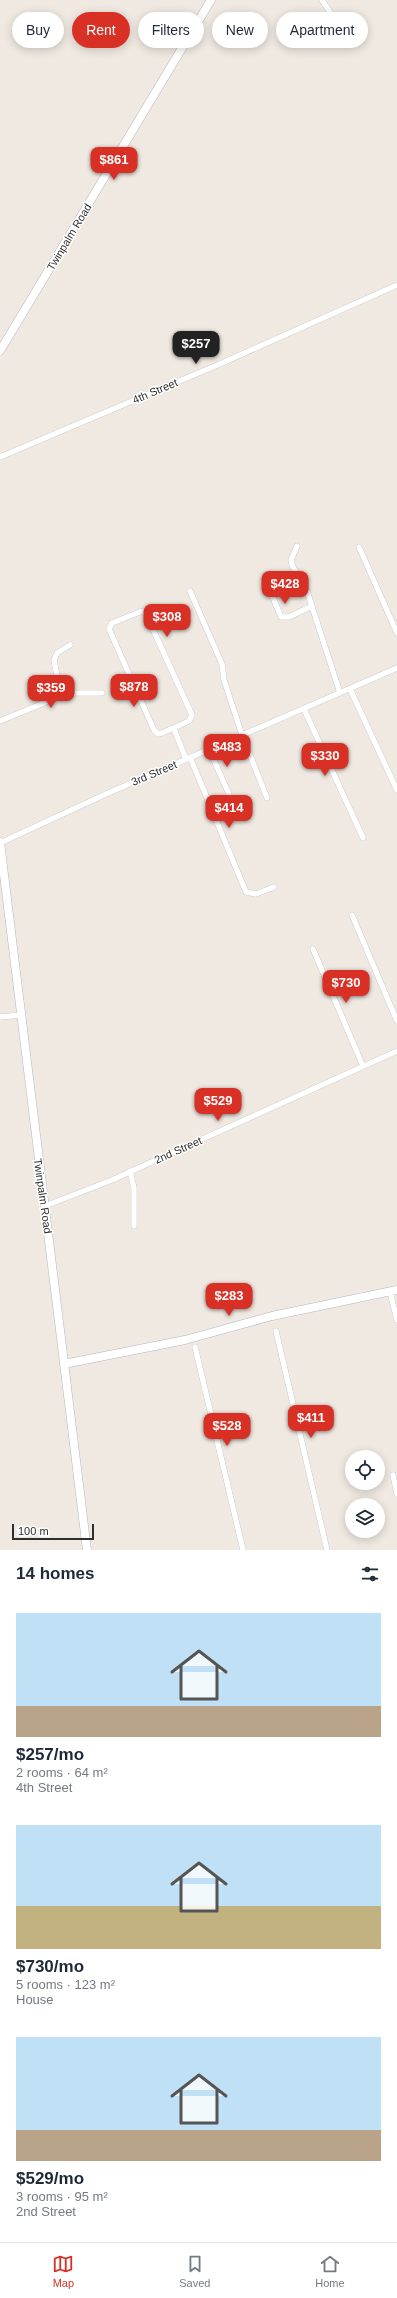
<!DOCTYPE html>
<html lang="en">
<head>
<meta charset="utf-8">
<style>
	:root { --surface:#fff; --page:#f2f2f3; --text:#1f2937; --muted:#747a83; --line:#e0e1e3; --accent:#d93025 }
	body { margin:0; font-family:Helvetica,sans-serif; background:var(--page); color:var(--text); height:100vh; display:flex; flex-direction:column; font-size:15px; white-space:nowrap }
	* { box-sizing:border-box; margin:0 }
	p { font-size:13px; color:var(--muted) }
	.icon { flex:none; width:22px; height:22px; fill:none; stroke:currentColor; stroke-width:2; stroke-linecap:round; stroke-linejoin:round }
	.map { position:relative; height:1550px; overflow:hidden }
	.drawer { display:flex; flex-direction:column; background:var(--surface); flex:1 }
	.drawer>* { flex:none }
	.top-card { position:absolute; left:12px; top:12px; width:373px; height:36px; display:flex; gap:8px }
	.fabs { position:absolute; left:345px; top:1450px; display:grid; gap:8px }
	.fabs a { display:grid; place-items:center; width:40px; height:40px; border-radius:50%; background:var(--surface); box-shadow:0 2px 10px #0003; font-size:20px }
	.scale { position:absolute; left:12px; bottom:10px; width:82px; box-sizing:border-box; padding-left:4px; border:2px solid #2e2e2e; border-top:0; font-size:11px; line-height:14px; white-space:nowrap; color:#2e2e2e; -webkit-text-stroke:3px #fff; paint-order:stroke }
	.price { position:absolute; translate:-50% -34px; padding:0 9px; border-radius:8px; background:var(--accent); color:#fff; font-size:13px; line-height:26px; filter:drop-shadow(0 1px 2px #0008) }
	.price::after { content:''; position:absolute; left:50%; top:24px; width:12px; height:9px; margin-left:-6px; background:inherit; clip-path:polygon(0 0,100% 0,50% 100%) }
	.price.current { background:#222; color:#fff }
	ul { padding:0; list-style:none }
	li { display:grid; align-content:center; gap:8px; height:212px; padding:0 16px }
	li span { display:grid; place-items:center; height:124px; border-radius:0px; color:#555 }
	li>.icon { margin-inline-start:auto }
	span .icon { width:72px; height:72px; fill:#fffc; stroke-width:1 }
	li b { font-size:17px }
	h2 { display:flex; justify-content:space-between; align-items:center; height:48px; padding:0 16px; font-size:17px }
	.tag { padding:0 14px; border-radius:18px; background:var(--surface); box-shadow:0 2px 10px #0003; font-size:14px; line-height:36px }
	.tag.current { background:var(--accent); color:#fff }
	.menu { display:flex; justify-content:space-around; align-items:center; height:56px; border-top:1px solid var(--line); background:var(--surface); font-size:11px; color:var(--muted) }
	.menu a { display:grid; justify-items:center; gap:2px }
	.menu .current { color:var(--accent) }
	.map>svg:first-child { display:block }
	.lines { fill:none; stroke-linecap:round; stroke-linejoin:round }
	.minor-casing { stroke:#b4b7c1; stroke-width:6 }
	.secondary-casing { stroke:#b4b7c1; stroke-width:9 }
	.minor { stroke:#fff; stroke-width:5.5 }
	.secondary { stroke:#fff; stroke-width:8 }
	.labels { text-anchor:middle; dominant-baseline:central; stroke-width:3; stroke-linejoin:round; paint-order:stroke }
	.street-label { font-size:11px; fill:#2e2e2e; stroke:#fff }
</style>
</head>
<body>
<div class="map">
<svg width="397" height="1550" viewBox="0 0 397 1550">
	<rect width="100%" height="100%" fill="#efe9e1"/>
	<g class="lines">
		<g class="minor-casing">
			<path id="minor" d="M 322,0 L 352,45
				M 0,457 L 222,363 L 397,285
				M 297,546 L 291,560 L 292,565 L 307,591 L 340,693
				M 359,547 L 397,633
				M 267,583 L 281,617 L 289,617 L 312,606
				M 190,591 L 222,664 L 224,680 L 242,735 L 267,798
				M 142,611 L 146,614 L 192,715 L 189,721 L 162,733 L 158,734 L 154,730 L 109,629 L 112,623 Z
				M 350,689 L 397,790
				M 61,696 L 54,660 L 57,653 L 70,645
				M 304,709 L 363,838
				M 0,721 L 61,696 L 75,693 L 102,693
				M 174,729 L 186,759
				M 209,749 L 229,794
				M 190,757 L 246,892 L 256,894 L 274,887
				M 0,843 L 106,794 L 397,668
				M 352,915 L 397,1021
				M 313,949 L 363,1066
				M 0,1017 L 21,1015
				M 130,1171 L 134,1188 L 134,1226
				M 45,1206 L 112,1180 L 397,1051
				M 390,1292 L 397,1320
				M 276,1331 L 327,1550
				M 195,1347 L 243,1550
				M 393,1475 L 397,1494"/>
		</g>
		<g class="secondary-casing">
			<path id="secondary" d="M 0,351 L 211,0
				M 0,842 L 87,1550
				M 64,1364 L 185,1340 L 272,1316 L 397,1290"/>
		</g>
		<use href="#minor" class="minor"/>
		<use href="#secondary" class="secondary"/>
	</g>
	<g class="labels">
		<g class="street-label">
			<text transform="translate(69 237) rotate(-59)">Twinpalm Road</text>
			<text transform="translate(155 391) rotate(-23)">4th Street</text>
			<text transform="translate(154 773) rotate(-23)">3rd Street</text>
			<text transform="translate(178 1150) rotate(-24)">2nd Street</text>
			<text transform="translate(43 1196) rotate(82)">Twinpalm Road</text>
		</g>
	</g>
</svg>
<div class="fabs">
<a><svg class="icon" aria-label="locate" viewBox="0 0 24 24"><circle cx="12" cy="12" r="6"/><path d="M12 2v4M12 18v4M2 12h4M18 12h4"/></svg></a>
<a><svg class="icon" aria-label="layers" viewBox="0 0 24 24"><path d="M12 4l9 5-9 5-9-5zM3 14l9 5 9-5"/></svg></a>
</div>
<div class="scale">100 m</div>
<b class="price" style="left:114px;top:181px">$861</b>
<b class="price current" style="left:196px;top:365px">$257</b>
<b class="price" style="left:285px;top:605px">$428</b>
<b class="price" style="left:167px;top:638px">$308</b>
<b class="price" style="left:134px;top:708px">$878</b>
<b class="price" style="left:51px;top:709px">$359</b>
<b class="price" style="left:227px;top:768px">$483</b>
<b class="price" style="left:325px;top:777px">$330</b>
<b class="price" style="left:229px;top:829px">$414</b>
<b class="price" style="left:346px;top:1004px">$730</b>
<b class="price" style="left:218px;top:1122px">$529</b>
<b class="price" style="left:229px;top:1317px">$283</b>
<b class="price" style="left:311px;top:1439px">$411</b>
<b class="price" style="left:227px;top:1447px">$528</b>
<div class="top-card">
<a class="tag">Buy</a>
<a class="tag current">Rent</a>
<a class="tag">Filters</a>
<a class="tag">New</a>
<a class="tag">Apartment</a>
</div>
</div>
<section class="drawer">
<h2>14 homes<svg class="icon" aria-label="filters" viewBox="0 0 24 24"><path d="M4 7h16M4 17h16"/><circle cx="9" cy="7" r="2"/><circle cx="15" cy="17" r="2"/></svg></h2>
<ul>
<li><span style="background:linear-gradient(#bfe0f5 75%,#b9a48a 0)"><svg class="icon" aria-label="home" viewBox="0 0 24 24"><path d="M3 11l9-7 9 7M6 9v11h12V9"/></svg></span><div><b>$257/mo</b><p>2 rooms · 64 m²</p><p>4th Street</p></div></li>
<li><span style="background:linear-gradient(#bfe0f5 65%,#c2b280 0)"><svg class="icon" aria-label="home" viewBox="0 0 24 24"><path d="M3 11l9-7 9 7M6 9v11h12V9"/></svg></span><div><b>$730/mo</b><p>5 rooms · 123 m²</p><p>House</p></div></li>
<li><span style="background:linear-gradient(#bfe0f5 75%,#b9a48a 0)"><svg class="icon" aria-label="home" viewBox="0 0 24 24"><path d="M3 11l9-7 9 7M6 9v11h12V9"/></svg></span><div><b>$529/mo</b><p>3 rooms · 95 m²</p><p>2nd Street</p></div></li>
</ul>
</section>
<nav class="menu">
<a class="current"><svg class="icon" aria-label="map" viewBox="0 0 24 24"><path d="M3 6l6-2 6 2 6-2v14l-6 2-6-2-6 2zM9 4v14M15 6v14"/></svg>Map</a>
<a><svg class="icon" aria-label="saved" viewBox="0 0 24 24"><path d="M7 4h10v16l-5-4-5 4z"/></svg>Saved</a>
<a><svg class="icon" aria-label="home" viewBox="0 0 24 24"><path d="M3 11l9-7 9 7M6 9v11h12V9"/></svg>Home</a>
</nav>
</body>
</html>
